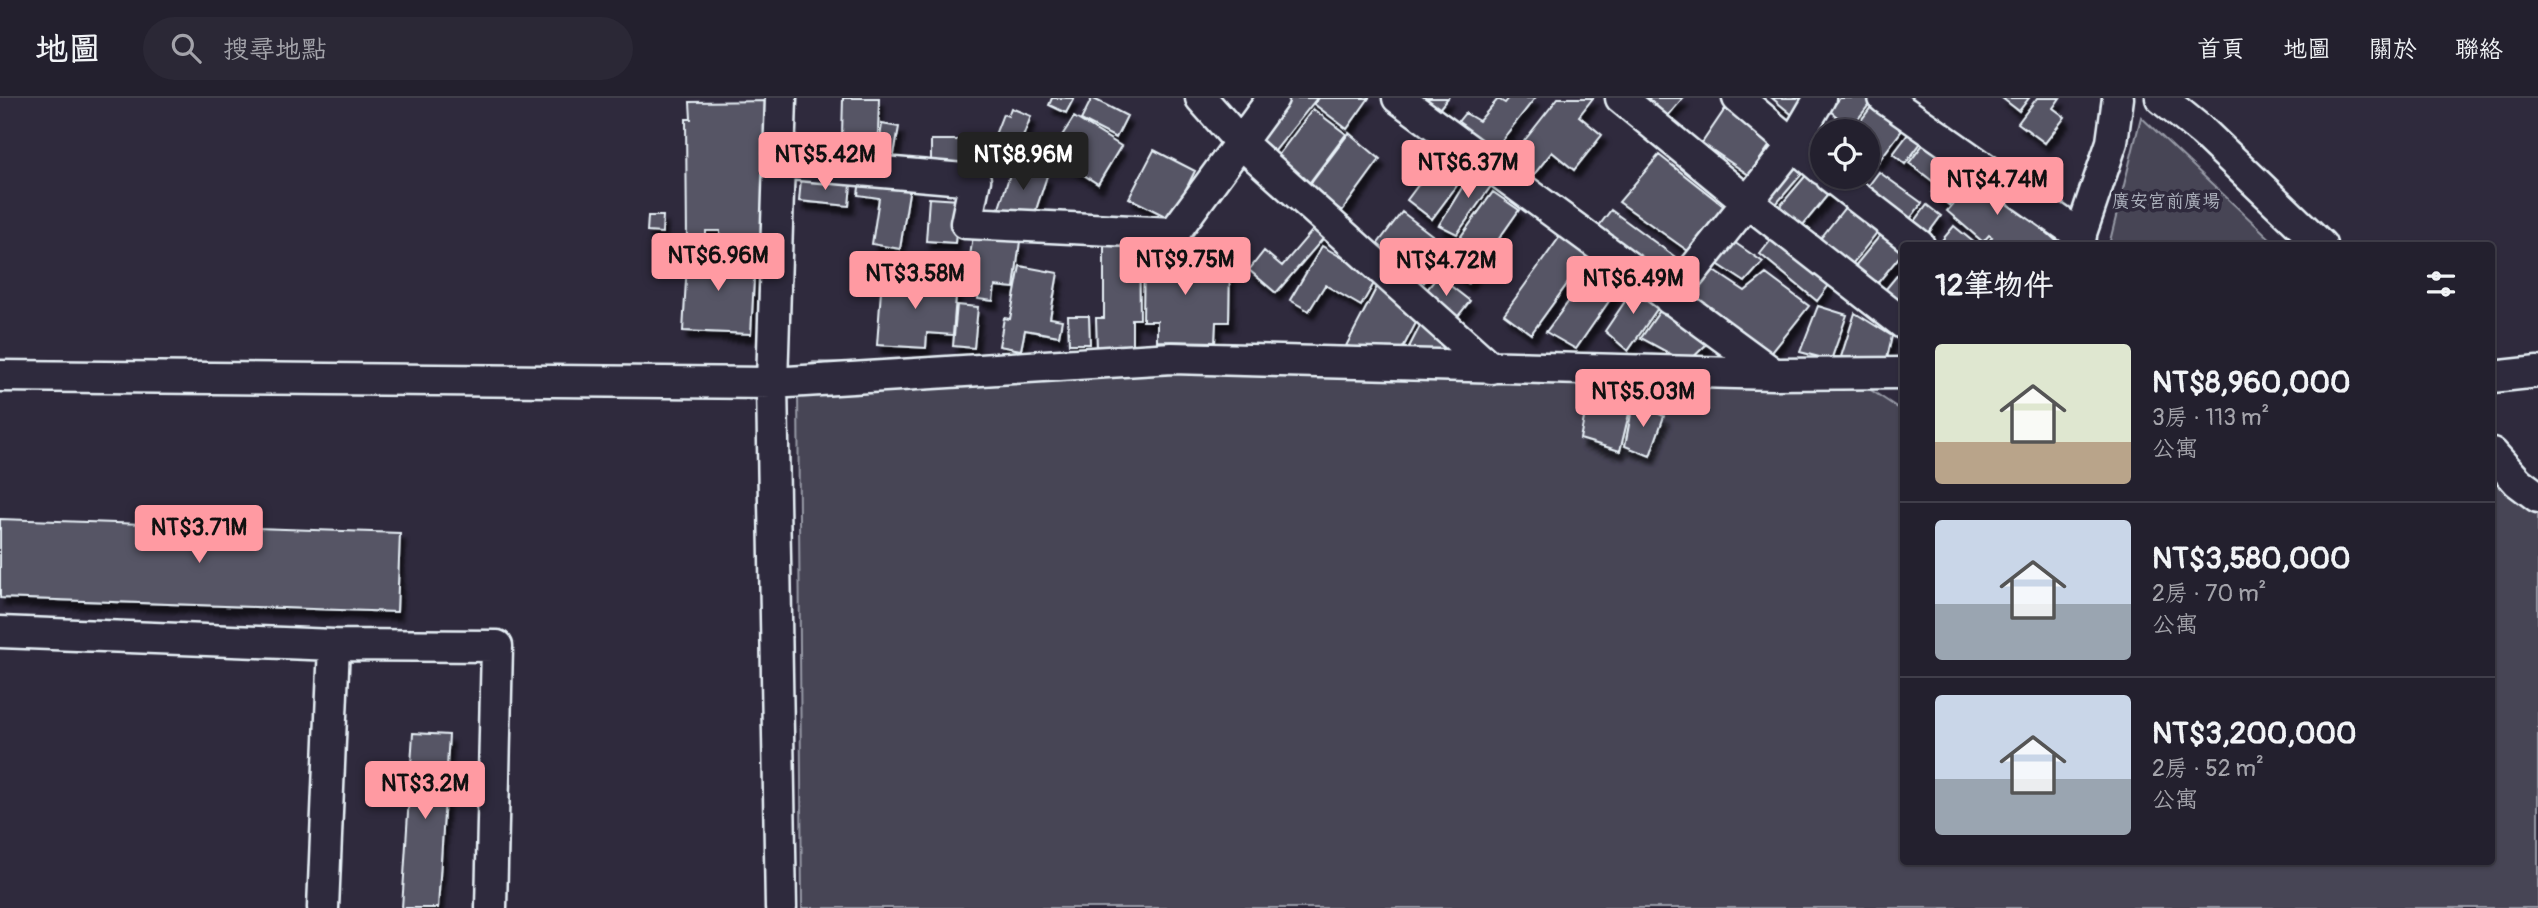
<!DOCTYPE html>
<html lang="zh-TW">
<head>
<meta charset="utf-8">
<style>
	:root { --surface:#23202e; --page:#2b2836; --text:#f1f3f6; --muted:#a3a3aa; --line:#403e4a; --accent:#ff9aa2 }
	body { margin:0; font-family:Pangolin,"LXGW WenKai TC",sans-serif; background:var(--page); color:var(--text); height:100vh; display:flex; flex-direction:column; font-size:26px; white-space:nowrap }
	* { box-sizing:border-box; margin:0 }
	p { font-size:23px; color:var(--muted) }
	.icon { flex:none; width:38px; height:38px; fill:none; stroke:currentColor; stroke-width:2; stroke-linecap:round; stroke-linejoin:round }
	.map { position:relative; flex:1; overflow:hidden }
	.sheet { position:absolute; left:1900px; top:144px; width:595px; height:623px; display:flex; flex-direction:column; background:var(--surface); border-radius:7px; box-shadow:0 2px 5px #0004,0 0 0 2px var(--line) }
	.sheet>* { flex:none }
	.buttons { position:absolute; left:1810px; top:21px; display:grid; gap:14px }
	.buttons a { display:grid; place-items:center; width:70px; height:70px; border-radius:50%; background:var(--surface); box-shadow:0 2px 5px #0004,0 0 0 2px var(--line); font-size:35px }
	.price { position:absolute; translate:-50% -60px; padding:0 16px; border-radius:7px; background:var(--accent); color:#111; font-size:23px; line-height:46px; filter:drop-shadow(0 2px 4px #0008) }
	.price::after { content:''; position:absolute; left:50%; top:42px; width:21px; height:16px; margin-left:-10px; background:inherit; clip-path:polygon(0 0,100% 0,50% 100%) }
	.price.current { background:#222; color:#fff }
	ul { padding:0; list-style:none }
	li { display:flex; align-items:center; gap:21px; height:175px; padding:0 35px }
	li+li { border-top:2px solid var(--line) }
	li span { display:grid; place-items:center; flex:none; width:196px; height:140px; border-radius:7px; color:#555 }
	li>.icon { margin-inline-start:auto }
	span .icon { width:84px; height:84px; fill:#fffc; stroke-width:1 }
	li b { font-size:30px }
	h2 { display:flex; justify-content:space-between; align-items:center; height:84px; padding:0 35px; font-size:30px }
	header { display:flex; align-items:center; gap:42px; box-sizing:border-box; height:98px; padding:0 35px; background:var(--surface); border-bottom:2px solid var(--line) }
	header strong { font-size:33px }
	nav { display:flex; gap:38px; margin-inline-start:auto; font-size:24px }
	.search { width:490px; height:63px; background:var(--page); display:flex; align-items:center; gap:18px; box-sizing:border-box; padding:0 24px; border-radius:38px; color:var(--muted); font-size:26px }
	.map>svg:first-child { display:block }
	.green { fill:#464455; stroke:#979aa6; stroke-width:2 }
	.building { fill:#575565; stroke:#e8f1f8; stroke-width:2; filter:url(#shadow) }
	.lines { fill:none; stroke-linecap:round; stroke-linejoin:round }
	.minor-casing { stroke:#e8f1f8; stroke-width:35 }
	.minor { stroke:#2f2a3d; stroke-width:30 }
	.labels { text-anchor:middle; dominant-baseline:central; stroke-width:7; stroke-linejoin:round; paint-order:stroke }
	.park-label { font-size:18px; fill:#afb4bf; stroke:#2f2a3d }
</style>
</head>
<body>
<header>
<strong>地圖</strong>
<div class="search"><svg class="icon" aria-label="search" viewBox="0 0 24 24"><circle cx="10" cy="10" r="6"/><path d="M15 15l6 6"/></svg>搜尋地點</div>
<nav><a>首頁</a><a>地圖</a><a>關於</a><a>聯絡</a></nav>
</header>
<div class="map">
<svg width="2538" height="810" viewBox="0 0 2538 810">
	<defs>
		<filter id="shadow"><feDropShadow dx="4.5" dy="8" stdDeviation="2" flood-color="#0009"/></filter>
	</defs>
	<rect width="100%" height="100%" fill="#2f2a3d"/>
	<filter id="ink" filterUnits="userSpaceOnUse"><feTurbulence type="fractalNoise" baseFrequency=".0143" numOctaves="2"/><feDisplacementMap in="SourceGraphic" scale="14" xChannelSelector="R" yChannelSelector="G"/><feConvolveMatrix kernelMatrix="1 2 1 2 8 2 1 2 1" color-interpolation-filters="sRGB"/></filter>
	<g filter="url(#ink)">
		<path class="green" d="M 2141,19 L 2277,147 L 2109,147 Z
			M 813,264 L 1851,279 L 1904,314 L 1904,763 L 2492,763 L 2492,381 L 2510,382 L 2538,388 L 2538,810 L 802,810 L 798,288 Z"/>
		<path class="building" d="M 843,0 L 879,0 L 878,37 L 842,37 Z
			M 1052,0 L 1074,0 L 1066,15 L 1049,7 Z
			M 1092,0 L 1127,18 L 1116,40 L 1081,22 Z
			M 1283,0 L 1317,0 L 1274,54 L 1253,37 Z
			M 1319,0 L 1369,0 L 1347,31 L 1314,6 Z
			M 1415,0 L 1448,0 L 1435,16 Z
			M 1509,0 L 1535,0 L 1491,56 L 1453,30 L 1465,15 L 1479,23 L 1498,1 L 1505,5 Z
			M 1558,0 L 1593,0 L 1579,18 L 1602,37 L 1574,72 L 1552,54 L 1532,79 L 1510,61 Z
			M 1647,0 L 1683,0 L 1667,19 Z
			M 1772,0 L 1822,0 L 1802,25 Z
			M 1840,0 L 1874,0 L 1851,30 L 1830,13 Z
			M 1878,0 L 1915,15 L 1878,64 L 1867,56 L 1867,33 L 1853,33 Z
			M 2002,0 L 2029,0 L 2019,13 Z
			M 2037,0 L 2060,0 L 2053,10 L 2065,19 L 2045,45 L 2018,25 Z
			M 770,3 L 768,68 L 762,69 L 763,150 L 720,150 L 720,133 L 706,133 L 706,144 L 687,145 L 686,21 L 691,21 L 690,4 Z
			M 1011,10 L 1031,18 L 1013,65 L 988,55 L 1003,16 L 1008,18 Z
			M 1313,11 L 1346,36 L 1307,88 L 1274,63 Z
			M 1725,11 L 1772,44 L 1749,77 L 1702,45 Z
			M 1074,19 L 1121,48 L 1098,86 L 1073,70 L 1084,53 L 1061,39 Z
			M 1918,23 L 1923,42 L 1905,66 L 1893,56 Z
			M 882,26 L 899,29 L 893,62 L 877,60 Z
			M 1349,35 L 1380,61 L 1342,113 L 1309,88 Z
			M 834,41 L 874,42 L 873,65 L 833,63 Z
			M 931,42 L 961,42 L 961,75 L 931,75 Z
			M 1451,43 L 1476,62 L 1432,121 L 1407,102 Z
			M 1925,44 L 1950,64 L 1935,85 L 1909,65 Z
			M 811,47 L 832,48 L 831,62 L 810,61 Z
			M 1154,52 L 1195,73 L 1171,121 L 1129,100 Z
			M 1789,56 L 1806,71 L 1771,112 L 1754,98 Z
			M 1659,57 L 1726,110 L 1688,153 L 1619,104 Z
			M 1954,66 L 1970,79 L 1949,107 L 1932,94 Z
			M 1013,67 L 1047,78 L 1033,121 L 999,110 Z
			M 1476,67 L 1496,81 L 1457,136 L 1439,127 Z
			M 1813,69 L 1835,88 L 1798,133 L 1775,114 Z
			M 861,74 L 911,82 L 900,151 L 872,146 L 879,100 L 858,97 Z
			M 1879,74 L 1922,105 L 1903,130 L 1861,98 Z
			M 1980,76 L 2061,147 L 1986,147 L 1992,139 L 1989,137 L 1983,144 L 1947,113 Z
			M 801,81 L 851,86 L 849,108 L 799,103 Z
			M 1493,94 L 1519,112 L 1468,185 L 1441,166 Z
			M 929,100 L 959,102 L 955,145 L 926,143 Z
			M 1850,103 L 1882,128 L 1849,170 L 1817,145 Z
			M 1927,107 L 1941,118 L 1927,137 L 1913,126 Z
			M 1611,112 L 1682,164 L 1662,188 L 1592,137 Z
			M 1402,114 L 1449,150 L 1424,184 L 1376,148 Z
			M 648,118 L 663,118 L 662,135 L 647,134 Z
			M 1317,127 L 1328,135 L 1276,195 L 1249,172 L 1264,153 L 1282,168 Z
			M 1954,128 L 1977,147 L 1938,147 Z
			M 1887,129 L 1904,153 L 1872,192 L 1850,174 Z
			M 1564,133 L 1591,153 L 1531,236 L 1504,216 Z
			M 973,137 L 1020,143 L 1014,190 L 995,188 L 993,203 L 978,201 L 979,189 L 966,187 Z
			M 1104,137 L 1139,137 L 1140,221 L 1132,221 L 1132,250 L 1097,250 L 1096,220 L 1104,220 Z
			M 1775,137 L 1832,183 L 1817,203 L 1760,156 Z
			M 1728,140 L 1763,164 L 1745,184 L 1710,161 Z
			M 688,148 L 718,150 L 718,162 L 755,163 L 751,236 L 683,233 Z
			M 1322,148 L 1377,180 L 1361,208 L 1325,187 L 1309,213 L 1290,202 Z
			M 1144,156 L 1190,157 L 1190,165 L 1230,166 L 1229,224 L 1216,224 L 1215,244 L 1157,243 L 1157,223 L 1143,223 Z
			M 1601,160 L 1625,180 L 1576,251 L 1546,234 Z
			M 1020,168 L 1058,175 L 1050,220 L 1062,222 L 1059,238 L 1025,232 L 1021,252 L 999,248 L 1004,220 L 1010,221 Z
			M 1904,169 L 1904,208 L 1885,192 Z
			M 1710,170 L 1745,193 L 1766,176 L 1809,208 L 1765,263 L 1686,202 Z
			M 1438,178 L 1470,203 L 1454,223 L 1422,198 Z
			M 882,179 L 957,185 L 953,237 L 927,235 L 926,250 L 877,247 Z
			M 1638,184 L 1662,204 L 1628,253 L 1605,233 Z
			M 1379,185 L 1417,223 L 1398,259 L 1346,248 Z
			M 957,207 L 978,209 L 974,250 L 953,248 Z
			M 1664,207 L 1708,245 L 1687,265 L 1641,240 Z
			M 1818,208 L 1847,217 L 1831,262 L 1800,254 Z
			M 1855,215 L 1892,238 L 1887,260 L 1841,259 Z
			M 1068,218 L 1089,218 L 1090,246 L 1069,246 Z
			M 1421,226 L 1446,252 L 1442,262 L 1405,257 Z
			M 1591,284 L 1632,303 L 1620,353 L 1580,341 Z
			M 1633,305 L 1664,318 L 1650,358 L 1625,348 Z
			M 0,421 L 400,435 L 397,514 L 0,500 Z
			M 413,635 L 449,637 L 438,810 L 402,810 Z"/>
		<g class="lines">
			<g class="minor-casing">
				<path id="minor" d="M 781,0 L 772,285 L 781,810
					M 1201,0 L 1241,45 L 1491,270
					M 1398,0 L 1774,276
					M 1621,0 L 1749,105 L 1904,226
					M 1738,0 L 1822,71
					M 1884,0 L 2081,138
					M 2161,0 L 2203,34 L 2321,147
					M 779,65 L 975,82 L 966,125 L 1174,135 L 1273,0
					M 1831,79 L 1919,147
					M 2077,147 L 2112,44 L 2118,0
					M 1670,201 L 1792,48 L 1820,0
					M 0,278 L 772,285 L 1172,260 L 1774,276 L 1904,275
					M 2492,279 L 2538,274
					M 2492,355 L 2518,384 L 2538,399
					M 0,534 L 334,547 L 497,548 L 491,810
					M 323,810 L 334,547"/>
			</g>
			<use href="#minor" class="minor"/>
		</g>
	</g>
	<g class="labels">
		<g class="park-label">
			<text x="2166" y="103">廣安宮前廣場</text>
		</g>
	</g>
</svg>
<div class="buttons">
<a><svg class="icon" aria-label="locate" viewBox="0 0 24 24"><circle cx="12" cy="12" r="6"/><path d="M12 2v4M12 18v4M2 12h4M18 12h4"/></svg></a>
</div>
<b class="price" style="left:825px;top:94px">NT$5.42M</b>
<b class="price current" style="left:1023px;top:94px">NT$8.96M</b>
<b class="price" style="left:1468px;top:102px">NT$6.37M</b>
<b class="price" style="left:1997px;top:119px">NT$4.74M</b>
<b class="price" style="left:718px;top:195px">NT$6.96M</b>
<b class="price" style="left:1185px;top:199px">NT$9.75M</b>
<b class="price" style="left:1446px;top:200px">NT$4.72M</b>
<b class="price" style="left:915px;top:213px">NT$3.58M</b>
<b class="price" style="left:1633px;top:218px">NT$6.49M</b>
<b class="price" style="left:1643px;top:331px">NT$5.03M</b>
<b class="price" style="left:199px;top:467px">NT$3.71M</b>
<b class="price" style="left:425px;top:723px">NT$3.2M</b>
<section class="sheet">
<h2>12筆物件<svg class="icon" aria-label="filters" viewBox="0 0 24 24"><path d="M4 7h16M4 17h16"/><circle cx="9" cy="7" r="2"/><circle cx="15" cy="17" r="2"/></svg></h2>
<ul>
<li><span style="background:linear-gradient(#dfe7d0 70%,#b9a48a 0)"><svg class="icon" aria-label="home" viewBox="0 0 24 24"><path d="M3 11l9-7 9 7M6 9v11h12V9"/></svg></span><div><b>NT$8,960,000</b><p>3房 · 113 m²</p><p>公寓</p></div></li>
<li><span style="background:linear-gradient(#c9d6e8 60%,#9aa5b1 0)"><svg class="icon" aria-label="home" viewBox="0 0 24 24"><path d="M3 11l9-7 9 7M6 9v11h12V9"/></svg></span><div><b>NT$3,580,000</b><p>2房 · 70 m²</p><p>公寓</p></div></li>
<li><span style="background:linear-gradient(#c9d6e8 60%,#9aa5b1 0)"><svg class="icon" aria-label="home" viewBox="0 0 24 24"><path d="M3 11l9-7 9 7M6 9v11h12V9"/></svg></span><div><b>NT$3,200,000</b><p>2房 · 52 m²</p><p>公寓</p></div></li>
</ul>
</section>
</div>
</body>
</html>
